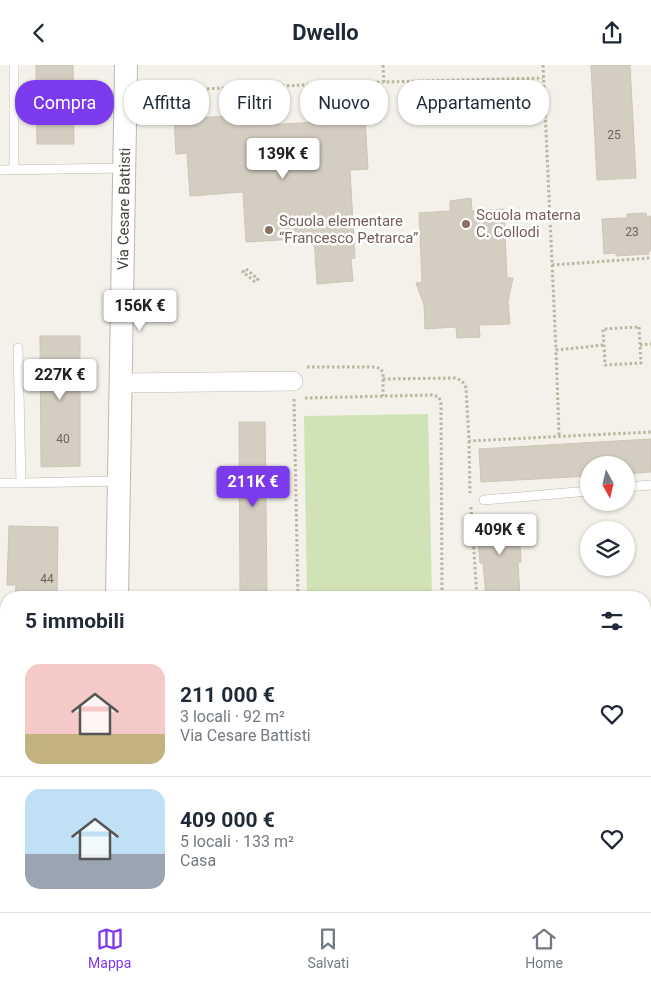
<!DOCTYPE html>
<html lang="it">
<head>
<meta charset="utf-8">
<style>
	:root { --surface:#fff; --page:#f6f6f7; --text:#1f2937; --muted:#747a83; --line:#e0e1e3; --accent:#7c3aed }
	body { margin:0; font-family:Roboto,sans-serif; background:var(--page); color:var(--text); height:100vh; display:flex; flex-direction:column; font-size:19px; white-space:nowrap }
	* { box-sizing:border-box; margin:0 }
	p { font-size:16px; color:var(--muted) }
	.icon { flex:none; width:28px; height:28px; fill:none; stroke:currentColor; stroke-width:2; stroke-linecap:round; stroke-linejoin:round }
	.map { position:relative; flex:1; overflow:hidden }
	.panel { position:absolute; left:0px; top:526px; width:651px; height:321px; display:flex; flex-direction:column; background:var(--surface); border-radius:20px 20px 0 0; box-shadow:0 1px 4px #0004 }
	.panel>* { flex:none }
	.hud { position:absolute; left:15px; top:15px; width:621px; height:45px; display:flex; gap:10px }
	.needle { width:32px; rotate:172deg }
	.tools { position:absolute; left:580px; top:391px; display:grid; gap:10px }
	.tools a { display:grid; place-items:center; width:55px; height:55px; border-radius:50%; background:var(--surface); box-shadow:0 1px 4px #0004; font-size:25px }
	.price { position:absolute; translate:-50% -42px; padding:0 11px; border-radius:5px; background:#fff; color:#222; font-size:16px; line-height:32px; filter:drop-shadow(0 1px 2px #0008) }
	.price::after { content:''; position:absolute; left:50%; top:30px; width:15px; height:11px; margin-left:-8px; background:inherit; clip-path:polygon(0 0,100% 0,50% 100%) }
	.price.active { background:var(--accent); color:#fff }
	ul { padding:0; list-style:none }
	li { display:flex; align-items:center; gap:15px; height:125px; padding:0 25px }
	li+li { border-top:1px solid var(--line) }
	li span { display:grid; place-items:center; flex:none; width:140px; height:100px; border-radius:15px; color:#555 }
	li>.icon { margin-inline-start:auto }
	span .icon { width:60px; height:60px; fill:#fffc; stroke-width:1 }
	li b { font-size:21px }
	h2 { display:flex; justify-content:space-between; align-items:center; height:60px; padding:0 25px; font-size:21px }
	.tag { padding:0 18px; border-radius:20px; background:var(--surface); box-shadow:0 1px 4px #0004; font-size:18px; line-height:45px }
	.tag.active { background:var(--accent); color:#fff }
	header { display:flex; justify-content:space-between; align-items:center; height:65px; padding:0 25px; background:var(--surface); font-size:22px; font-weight:700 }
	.tabs { display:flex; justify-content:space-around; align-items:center; height:70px; border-top:1px solid var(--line); background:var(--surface); font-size:14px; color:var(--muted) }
	.tabs a { display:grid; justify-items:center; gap:2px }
	.tabs .active { color:var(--accent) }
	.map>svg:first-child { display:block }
	.green { fill:#cfe3b7 }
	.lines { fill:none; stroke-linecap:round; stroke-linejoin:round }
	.stream { stroke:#add0e9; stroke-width:6 }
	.building { fill:#d4cdc1; stroke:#cec5b5 }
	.service-casing { stroke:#beb8ae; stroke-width:10 }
	.minor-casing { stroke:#beb8ae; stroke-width:20 }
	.tertiary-casing { stroke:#beb8ae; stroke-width:24 }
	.path { stroke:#beb4a0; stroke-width:3; stroke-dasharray:2.5 2.5; stroke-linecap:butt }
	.service { stroke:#fff; stroke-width:9 }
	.minor { stroke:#fff; stroke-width:19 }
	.tertiary { stroke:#fff; stroke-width:22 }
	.education-dot { fill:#8d6e63; stroke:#fff; stroke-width:2 }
	.labels { text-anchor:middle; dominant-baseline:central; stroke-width:5; stroke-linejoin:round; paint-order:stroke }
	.number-label { font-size:12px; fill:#6a655b }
	.street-label { font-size:15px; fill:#474239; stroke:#fff }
	.education-label { font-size:15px; fill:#785e54; stroke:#fff; text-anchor:start }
</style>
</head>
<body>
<header><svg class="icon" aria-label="back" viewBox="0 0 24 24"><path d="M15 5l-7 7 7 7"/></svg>Dwello<svg class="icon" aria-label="share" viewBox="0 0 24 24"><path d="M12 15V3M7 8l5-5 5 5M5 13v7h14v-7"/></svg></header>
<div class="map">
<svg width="651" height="847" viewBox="0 0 651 847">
	<rect width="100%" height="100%" fill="#f3f1ea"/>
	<path class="green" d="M 428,349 L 432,532 L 307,532 L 304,351 Z
		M 0,614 L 6,615 L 6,769 L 0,768 Z"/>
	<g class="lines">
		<path class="stream" d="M 0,600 L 6,601
			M 645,680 L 651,681"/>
	</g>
	<path class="building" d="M 36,0 L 73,0 L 74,79 L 37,79 Z
		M 591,0 L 630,0 L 636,113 L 597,115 Z
		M 252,50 L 253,61 L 365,54 L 368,104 L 350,105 L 355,193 L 351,194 L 353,216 L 317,219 L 314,173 L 246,177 L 243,127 L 190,131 L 187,88 L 176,89 L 174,54 Z
		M 471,133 L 472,146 L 504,144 L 507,213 L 513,213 L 508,236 L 510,259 L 479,260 L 480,272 L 457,273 L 456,262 L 425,264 L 424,240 L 416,218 L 422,217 L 419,148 L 450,146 L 450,136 Z
		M 646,148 L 647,152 L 651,151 L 651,186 L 648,186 L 649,189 L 616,191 L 616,188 L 604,189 L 602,154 L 627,153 L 627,149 Z
		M 40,271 L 80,271 L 80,401 L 41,402 Z
		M 239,357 L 265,357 L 267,527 L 240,528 Z
		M 651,374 L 651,407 L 626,409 L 626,400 L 589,400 L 589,411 L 481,417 L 479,384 Z
		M 514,451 L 517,477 L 520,477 L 521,497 L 518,498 L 520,532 L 486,532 L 483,498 L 480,498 L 477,466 L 480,466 L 479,454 Z
		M 9,461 L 58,462 L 57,532 L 15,532 L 16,520 L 7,520 Z"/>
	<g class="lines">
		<g class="service-casing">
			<path id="service" d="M 14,104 L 14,0
				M 0,105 L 124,103
				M 18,283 L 21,418 L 119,416
				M 0,418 L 21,418
				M 626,422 L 651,420
				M 484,435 L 589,426"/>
		</g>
		<g class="minor-casing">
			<path id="minor" d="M 121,318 L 293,316"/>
		</g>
		<g class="tertiary-casing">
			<path id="tertiary" d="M 117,532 L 126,0
				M 0,587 L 6,588
				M 645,702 L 651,703"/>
		</g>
		<path class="path" d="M 383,0 L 384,17
			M 543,0 L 556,285
			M 147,26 L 384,17 L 543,13
			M 552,200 L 651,193
			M 246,204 L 258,214 L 255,217 L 243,207 Z
			M 639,262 L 641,298 L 605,300 L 603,264 Z
			M 640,280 L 651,279
			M 307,302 L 376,302 L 381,304 L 383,308 L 383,331
			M 383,314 L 455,313 C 461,315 464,317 466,323 L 469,376 L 651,367
			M 305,333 L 432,330 L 439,332 L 441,339 L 442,532
			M 294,334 L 298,532
			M 559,370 L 556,285 L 604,280
			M 469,376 L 470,428
			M 471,442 L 477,532"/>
		<use href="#service" class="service"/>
		<use href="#minor" class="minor"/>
		<use href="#tertiary" class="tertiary"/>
	</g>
	<g class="education-dot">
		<circle cx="466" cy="159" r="5"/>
		<circle cx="269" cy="165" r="5"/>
	</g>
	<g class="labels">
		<g class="number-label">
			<text x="614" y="70">25</text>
			<text x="632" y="167">23</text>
			<text x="63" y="374">40</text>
			<text x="47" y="514">44</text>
		</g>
		<g class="street-label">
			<text transform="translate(124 144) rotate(-89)">Via Cesare Battisti</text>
		</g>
		<g class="education-label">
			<text x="476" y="150">Scuola materna<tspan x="476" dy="17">C. Collodi</tspan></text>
			<text x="279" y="156">Scuola elementare<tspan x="279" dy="17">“Francesco Petrarca”</tspan></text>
		</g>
	</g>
</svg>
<div class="tools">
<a><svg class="needle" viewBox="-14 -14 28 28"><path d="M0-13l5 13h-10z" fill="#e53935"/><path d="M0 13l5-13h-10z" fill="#747a83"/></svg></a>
<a><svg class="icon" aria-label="layers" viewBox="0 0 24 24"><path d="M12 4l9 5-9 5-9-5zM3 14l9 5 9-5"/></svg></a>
</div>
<b class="price" style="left:283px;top:115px">139K €</b>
<b class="price" style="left:140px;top:267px">156K €</b>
<b class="price" style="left:60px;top:336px">227K €</b>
<b class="price active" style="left:253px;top:443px">211K €</b>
<b class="price" style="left:500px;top:491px">409K €</b>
<div class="hud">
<a class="tag active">Compra</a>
<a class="tag">Affitta</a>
<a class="tag">Filtri</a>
<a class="tag">Nuovo</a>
<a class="tag">Appartamento</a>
</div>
<section class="panel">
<h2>5 immobili<svg class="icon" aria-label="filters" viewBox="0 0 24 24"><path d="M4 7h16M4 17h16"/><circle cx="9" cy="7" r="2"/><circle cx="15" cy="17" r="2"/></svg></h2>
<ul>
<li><span style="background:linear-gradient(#f6c9c9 70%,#c2b280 0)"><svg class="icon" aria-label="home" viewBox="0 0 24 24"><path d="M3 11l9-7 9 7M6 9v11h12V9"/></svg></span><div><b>211 000 €</b><p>3 locali · 92 m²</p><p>Via Cesare Battisti</p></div><svg class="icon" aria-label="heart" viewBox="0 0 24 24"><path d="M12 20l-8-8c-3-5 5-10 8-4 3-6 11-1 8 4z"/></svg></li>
<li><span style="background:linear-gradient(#bfe0f5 65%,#9aa5b1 0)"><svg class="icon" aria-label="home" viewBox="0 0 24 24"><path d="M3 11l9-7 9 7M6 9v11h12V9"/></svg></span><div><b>409 000 €</b><p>5 locali · 133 m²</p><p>Casa</p></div><svg class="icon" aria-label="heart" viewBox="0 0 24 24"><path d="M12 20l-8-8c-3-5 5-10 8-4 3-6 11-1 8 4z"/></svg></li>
</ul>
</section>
</div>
<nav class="tabs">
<a class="active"><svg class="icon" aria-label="map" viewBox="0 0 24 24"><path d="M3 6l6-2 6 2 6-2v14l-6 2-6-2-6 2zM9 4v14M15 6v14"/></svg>Mappa</a>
<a><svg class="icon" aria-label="saved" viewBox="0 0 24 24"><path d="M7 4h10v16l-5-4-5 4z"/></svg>Salvati</a>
<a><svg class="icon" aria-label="home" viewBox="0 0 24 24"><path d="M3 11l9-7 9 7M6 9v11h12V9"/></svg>Home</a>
</nav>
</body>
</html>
